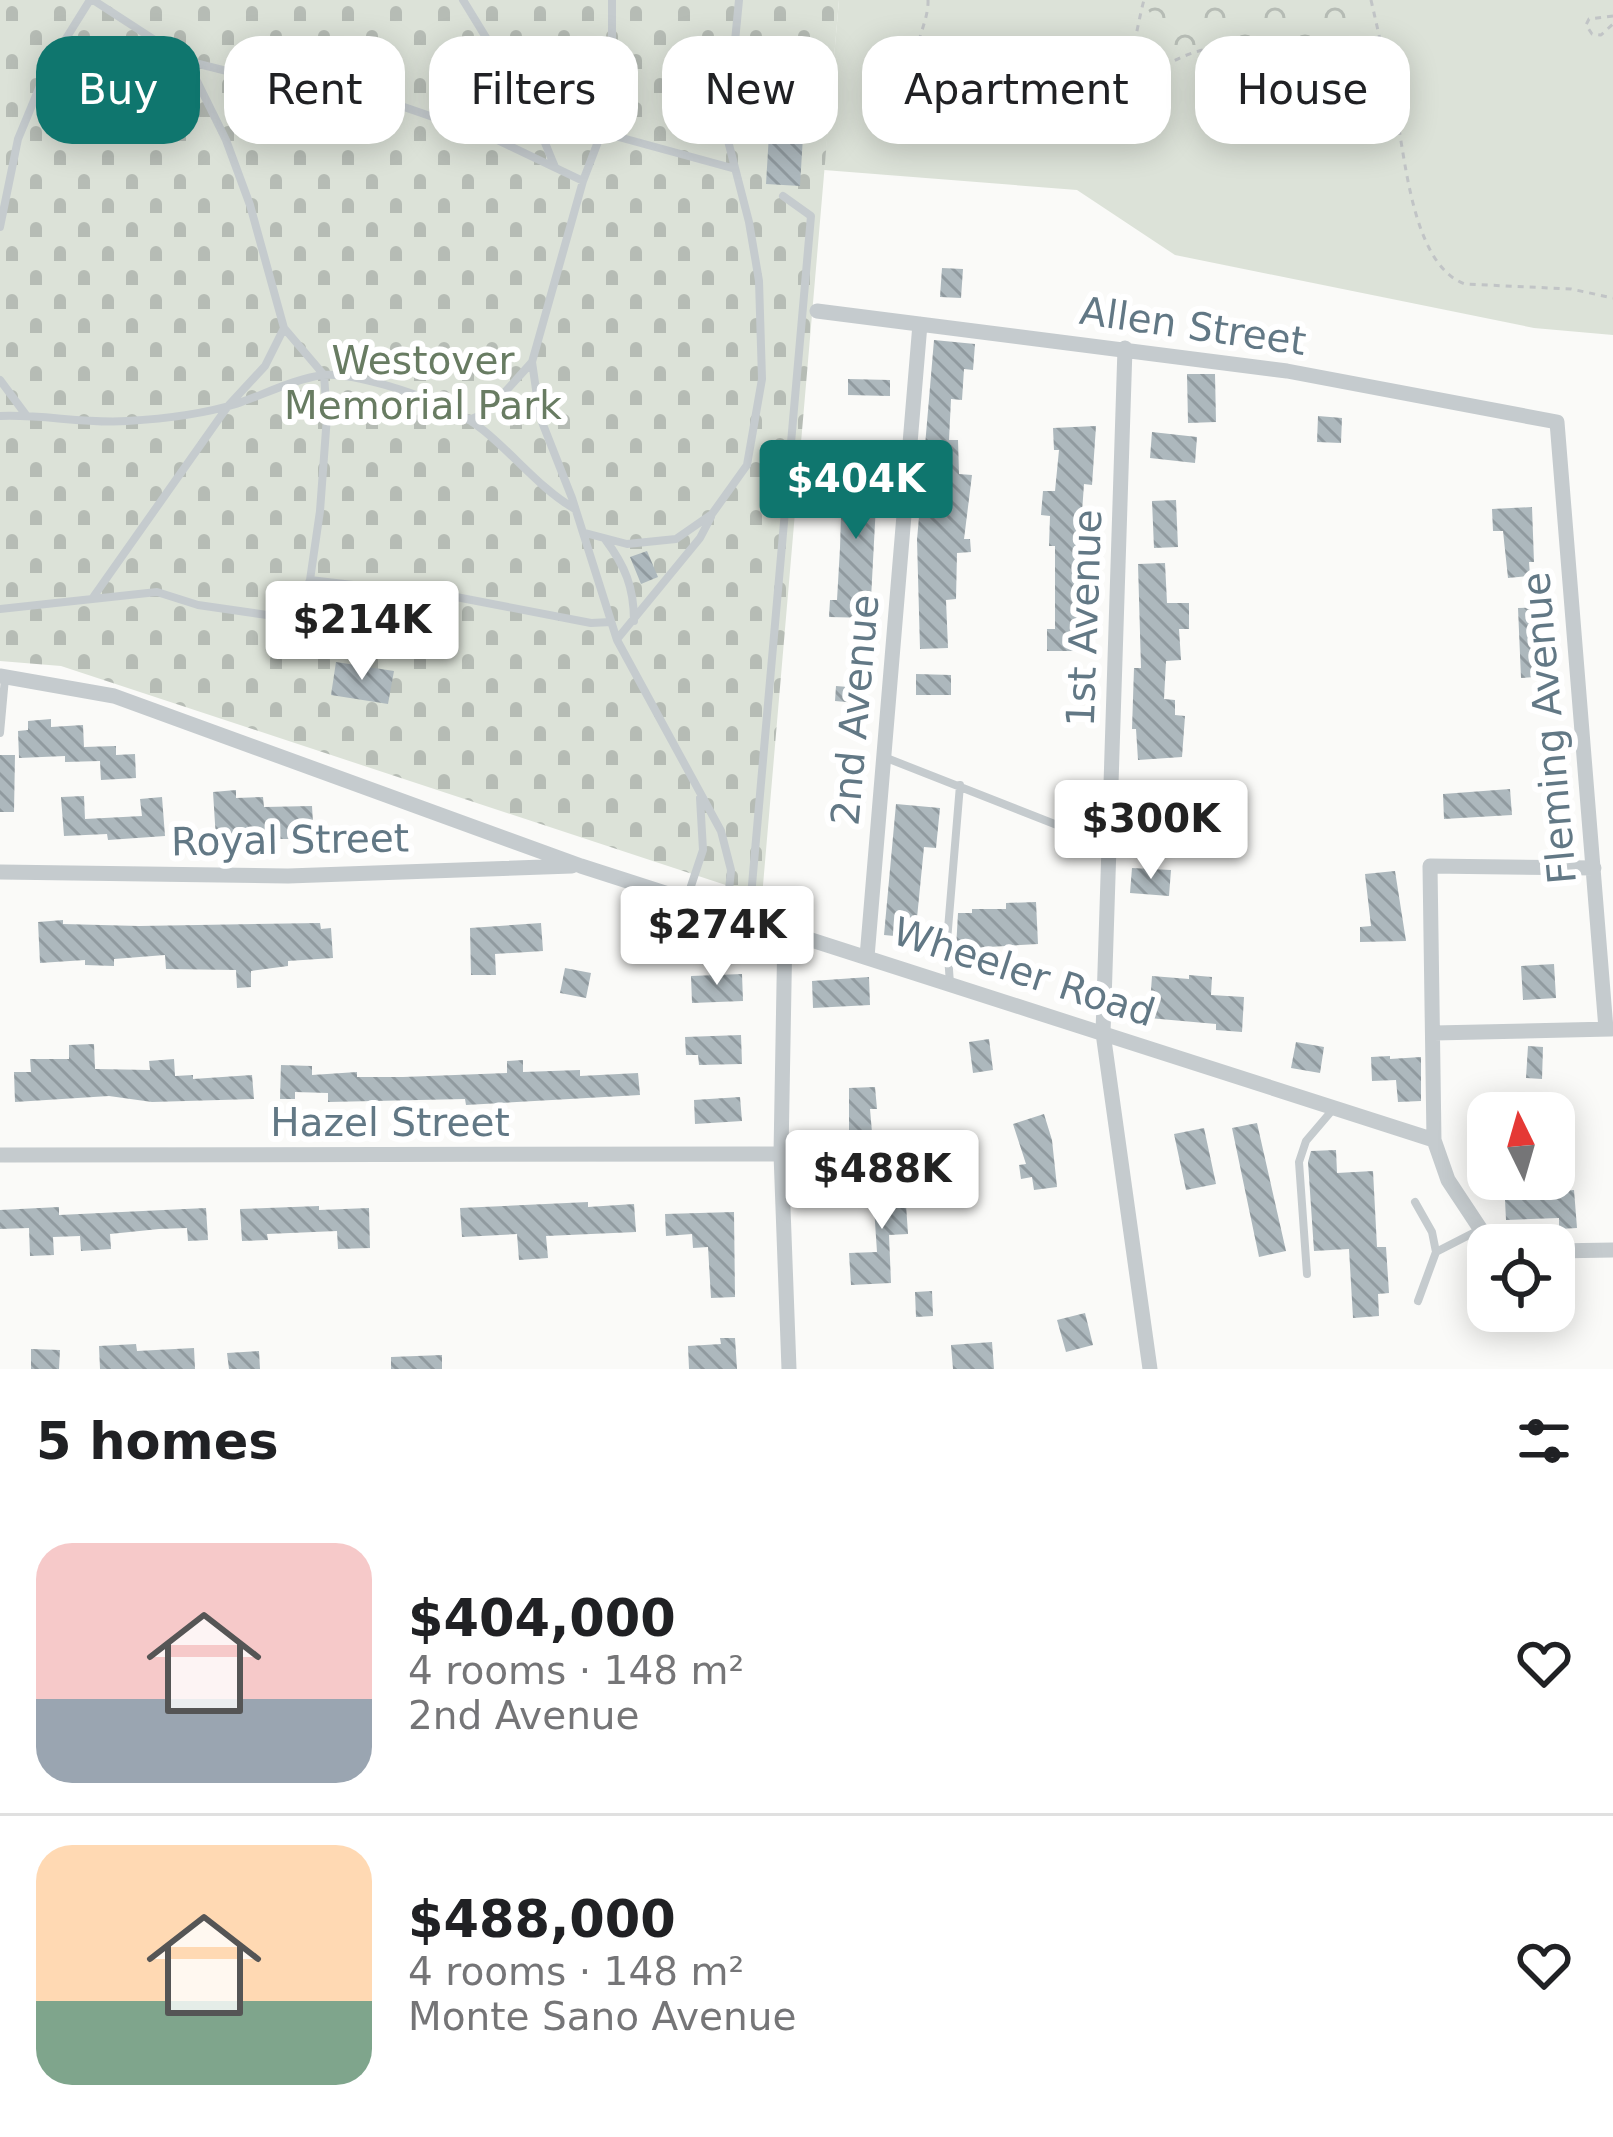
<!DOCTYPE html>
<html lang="en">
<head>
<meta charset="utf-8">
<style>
	:root { --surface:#fff; --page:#f6f6f6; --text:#202124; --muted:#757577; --line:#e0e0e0; --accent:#0f766e }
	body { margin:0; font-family:"DejaVu Sans",sans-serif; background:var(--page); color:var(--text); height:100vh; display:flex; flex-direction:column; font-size:45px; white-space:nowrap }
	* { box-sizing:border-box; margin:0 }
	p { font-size:39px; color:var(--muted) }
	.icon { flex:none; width:66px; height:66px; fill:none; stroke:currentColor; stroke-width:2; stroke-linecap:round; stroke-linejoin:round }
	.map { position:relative; height:1369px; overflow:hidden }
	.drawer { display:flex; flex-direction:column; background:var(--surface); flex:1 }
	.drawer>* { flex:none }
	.banner { position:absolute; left:36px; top:36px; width:1542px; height:108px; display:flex; gap:24px }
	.needle { width:78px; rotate:355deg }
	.tools { position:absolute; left:1467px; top:1092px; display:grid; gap:24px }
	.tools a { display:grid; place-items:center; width:108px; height:108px; border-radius:24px; background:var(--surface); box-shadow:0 6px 30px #0003; font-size:60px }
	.price { position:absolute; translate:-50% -102px; padding:0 27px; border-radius:12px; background:#fff; color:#222; font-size:39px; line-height:78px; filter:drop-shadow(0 3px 6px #0008) }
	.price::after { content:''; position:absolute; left:50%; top:72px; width:36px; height:27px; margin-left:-18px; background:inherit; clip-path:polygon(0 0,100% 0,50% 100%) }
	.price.active { background:var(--accent); color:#fff }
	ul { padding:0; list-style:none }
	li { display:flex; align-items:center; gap:36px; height:300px; padding:0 36px }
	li+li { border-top:3px solid var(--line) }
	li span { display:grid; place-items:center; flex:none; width:336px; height:240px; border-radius:36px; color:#555 }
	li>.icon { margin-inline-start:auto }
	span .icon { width:144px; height:144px; fill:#fffc; stroke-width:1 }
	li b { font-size:51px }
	h2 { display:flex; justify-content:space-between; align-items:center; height:144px; padding:0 36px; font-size:51px }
	.chip { padding:0 42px; border-radius:36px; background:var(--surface); box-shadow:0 6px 30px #0003; font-size:42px; line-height:108px }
	.chip.active { background:var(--accent); color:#fff }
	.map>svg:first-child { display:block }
	.green { fill:#dce2d8 }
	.forest { fill:url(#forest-crowns) }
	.cemetery { fill:url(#cemetery-stones) }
	.building { fill:url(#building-back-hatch) }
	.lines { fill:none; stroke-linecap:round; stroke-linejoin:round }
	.path { stroke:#c1c4c6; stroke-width:3; stroke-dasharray:6 6; stroke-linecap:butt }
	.lane { stroke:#c5cbce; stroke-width:8 }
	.street { stroke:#c5cbce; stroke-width:15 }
	.labels { text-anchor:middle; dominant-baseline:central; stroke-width:12; stroke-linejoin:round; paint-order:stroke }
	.street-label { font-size:39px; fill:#627885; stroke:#fff }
	.park-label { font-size:39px; fill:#687c62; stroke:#fff }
</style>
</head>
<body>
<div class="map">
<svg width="1613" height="1369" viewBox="0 0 1613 1369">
	<defs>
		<pattern id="forest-crowns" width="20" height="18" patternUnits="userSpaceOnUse" patternTransform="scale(3)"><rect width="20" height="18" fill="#dce2d8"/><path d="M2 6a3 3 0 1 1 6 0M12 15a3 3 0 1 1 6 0" fill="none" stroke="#b6bcb5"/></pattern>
		<pattern id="cemetery-stones" width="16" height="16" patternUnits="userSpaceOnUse" patternTransform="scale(3)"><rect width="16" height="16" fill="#dce2d8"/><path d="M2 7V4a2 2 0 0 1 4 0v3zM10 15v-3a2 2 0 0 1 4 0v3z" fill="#b6bcb5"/></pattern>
		<pattern id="building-back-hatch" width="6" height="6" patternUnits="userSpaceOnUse" patternTransform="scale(3)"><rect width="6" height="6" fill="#adb8bd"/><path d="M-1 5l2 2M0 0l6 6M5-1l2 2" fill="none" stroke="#909a9f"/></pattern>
	</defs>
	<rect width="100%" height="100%" fill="#fafaf8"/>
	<path class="green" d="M 839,0 L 1613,0 L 1613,335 L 1534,328 L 1175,255 L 1077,190 L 824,170 Z"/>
	<path class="forest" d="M 1143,0 L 1348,0 L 1366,63 L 1281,95 L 1197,76 L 1160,32 Z"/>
	<path class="cemetery" d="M 0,0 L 839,0 L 762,897 L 61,666 L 0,661 Z"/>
	<path class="building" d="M 769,134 L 803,136 L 800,186 L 766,184 Z
		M 942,268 L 963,269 L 961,298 L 940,297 Z
		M 934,340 L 975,344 L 973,370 L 964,369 L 962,400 L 951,399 L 949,440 L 958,440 L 959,474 L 972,475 L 964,539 L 970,539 L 971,552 L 957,553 L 956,599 L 946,600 L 948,648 L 920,649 L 917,540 Z
		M 1187,374 L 1215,374 L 1216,422 L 1188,423 Z
		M 848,379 L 890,380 L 890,396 L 848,395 Z
		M 1318,416 L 1342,418 L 1341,443 L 1317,442 Z
		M 1096,426 L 1092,485 L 1084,484 L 1077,583 L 1079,651 L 1047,651 L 1047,629 L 1055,629 L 1055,546 L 1049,546 L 1050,516 L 1041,515 L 1043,491 L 1055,491 L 1059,450 L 1054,450 L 1053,428 Z
		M 1152,432 L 1197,437 L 1195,463 L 1150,458 Z
		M 835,468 L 882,471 L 881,485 L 877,485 L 870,618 L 829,617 L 830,600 L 837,600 L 840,548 L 842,482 L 834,482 Z
		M 1176,500 L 1178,547 L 1154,548 L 1152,501 Z
		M 1532,507 L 1534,562 L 1529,562 L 1530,576 L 1508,578 L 1503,531 L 1493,531 L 1492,509 Z
		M 647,551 L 658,577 L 641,584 L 630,557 Z
		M 1165,563 L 1167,603 L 1189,603 L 1189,629 L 1179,629 L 1181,660 L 1166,661 L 1164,699 L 1175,700 L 1175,715 L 1185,716 L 1182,757 L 1138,760 L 1136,729 L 1132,729 L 1134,668 L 1141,668 L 1138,564 Z
		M 1546,607 L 1549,676 L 1521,678 L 1518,608 Z
		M 336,662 L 394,671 L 388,704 L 331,695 Z
		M 916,674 L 951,675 L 951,695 L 916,695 Z
		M 836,686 L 860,688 L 858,703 L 835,701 Z
		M 51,719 L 51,727 L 83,725 L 84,747 L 116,746 L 116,755 L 135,754 L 136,778 L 101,780 L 100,761 L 65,762 L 65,756 L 19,758 L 18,731 L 28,730 L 28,721 Z
		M 0,755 L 15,755 L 14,812 L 0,812 Z
		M 1510,789 L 1512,815 L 1444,819 L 1443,794 Z
		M 236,790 L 236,798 L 263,797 L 264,807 L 312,806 L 314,839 L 216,839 L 213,792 Z
		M 84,796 L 85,819 L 142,816 L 140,799 L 162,797 L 165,836 L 108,840 L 107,834 L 64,836 L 61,797 Z
		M 896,804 L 940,808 L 936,848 L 924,847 L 915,938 L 884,935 Z
		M 1132,868 L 1171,870 L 1169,896 L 1130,893 Z
		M 1395,871 L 1406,941 L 1360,942 L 1360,927 L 1371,926 L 1365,874 Z
		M 1036,902 L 1038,944 L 956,949 L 958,913 L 972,913 L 972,909 L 1006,909 L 1006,903 Z
		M 63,920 L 63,924 L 139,926 L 320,923 L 321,929 L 331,928 L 333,958 L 288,961 L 288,966 L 251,971 L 251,987 L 237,988 L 236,970 L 166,969 L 165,955 L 114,959 L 114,966 L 85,965 L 85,960 L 40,963 L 38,922 Z
		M 541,923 L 543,951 L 495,954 L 496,975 L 471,975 L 470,928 Z
		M 1554,964 L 1556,998 L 1523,1000 L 1521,966 Z
		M 565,968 L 591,973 L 586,998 L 560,993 Z
		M 742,974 L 743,1001 L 692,1003 L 691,976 Z
		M 1189,975 L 1212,977 L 1211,995 L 1244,997 L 1242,1032 L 1216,1030 L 1216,1024 L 1149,1018 L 1152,976 L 1189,979 Z
		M 869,977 L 870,1005 L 813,1008 L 812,981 Z
		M 741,1035 L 742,1064 L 699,1065 L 698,1055 L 686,1055 L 685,1037 Z
		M 989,1039 L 993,1070 L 973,1073 L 969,1042 Z
		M 1296,1042 L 1324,1047 L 1320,1073 L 1291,1068 Z
		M 94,1044 L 95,1069 L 150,1070 L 149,1061 L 174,1059 L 175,1076 L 193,1075 L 193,1079 L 252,1075 L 254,1099 L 152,1102 L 109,1096 L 15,1102 L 14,1072 L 31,1072 L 30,1059 L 69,1059 L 69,1045 Z
		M 1528,1046 L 1543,1047 L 1542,1079 L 1526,1078 Z
		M 1390,1056 L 1390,1059 L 1421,1057 L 1421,1101 L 1398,1102 L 1396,1080 L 1372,1081 L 1371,1057 Z
		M 523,1060 L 523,1072 L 580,1070 L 580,1076 L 638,1073 L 640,1095 L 466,1105 L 465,1099 L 328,1102 L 328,1093 L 295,1092 L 295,1099 L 280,1099 L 281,1065 L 312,1066 L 312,1075 L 357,1072 L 357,1077 L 403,1077 L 507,1073 L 507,1061 Z
		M 875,1087 L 877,1109 L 870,1109 L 874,1156 L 849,1157 L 849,1088 Z
		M 740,1097 L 742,1121 L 695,1124 L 694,1100 Z
		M 1044,1114 L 1052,1140 L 1057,1187 L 1034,1190 L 1032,1177 L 1021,1179 L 1019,1165 L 1026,1164 L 1013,1124 Z
		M 1257,1123 L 1286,1251 L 1259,1257 L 1232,1128 Z
		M 1204,1128 L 1216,1184 L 1186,1190 L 1174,1134 Z
		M 1336,1150 L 1337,1173 L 1373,1171 L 1377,1247 L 1386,1247 L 1389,1293 L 1378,1294 L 1379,1316 L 1353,1318 L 1349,1249 L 1314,1251 L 1308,1162 L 1311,1151 Z
		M 904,1175 L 908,1234 L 889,1235 L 891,1283 L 851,1285 L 849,1253 L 877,1252 L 872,1177 Z
		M 1531,1179 L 1532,1193 L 1574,1190 L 1577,1228 L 1559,1229 L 1559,1218 L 1506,1220 L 1504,1180 Z
		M 588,1202 L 588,1207 L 634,1204 L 636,1232 L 546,1236 L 548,1258 L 519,1260 L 517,1234 L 462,1237 L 460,1208 Z
		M 319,1206 L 319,1210 L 369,1208 L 370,1248 L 338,1249 L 337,1231 L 267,1234 L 268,1240 L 242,1241 L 240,1209 Z
		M 59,1207 L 59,1215 L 206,1208 L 208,1240 L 188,1241 L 187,1228 L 159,1229 L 110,1234 L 111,1249 L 81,1251 L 80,1236 L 53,1237 L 54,1255 L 30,1256 L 29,1228 L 0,1229 L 0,1210 Z
		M 734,1212 L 735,1297 L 711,1298 L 708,1247 L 693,1248 L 692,1234 L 666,1236 L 665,1214 Z
		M 932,1291 L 933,1316 L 916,1317 L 915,1292 Z
		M 1085,1313 L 1093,1345 L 1066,1352 L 1057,1320 Z
		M 720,1338 L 735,1338 L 737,1369 L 689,1369 L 688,1346 L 721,1344 Z
		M 992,1342 L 994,1369 L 953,1369 L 951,1345 Z
		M 136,1344 L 137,1351 L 194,1348 L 195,1369 L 100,1369 L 99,1346 Z
		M 31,1349 L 60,1350 L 59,1369 L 31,1369 Z
		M 259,1351 L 260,1369 L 229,1369 L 227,1353 Z
		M 442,1355 L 442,1369 L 391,1369 L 391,1357 Z"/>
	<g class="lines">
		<path class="path" d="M 928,0 C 929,21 913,44 917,64 C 919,73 926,81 933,87 C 978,129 1037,113 1094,116 C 1130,96 1134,36 1144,0
			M 1371,0 C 1380,39 1389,79 1397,118 C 1406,164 1414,266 1465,284 L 1571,289 L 1613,298
			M 1613,16 L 1589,19 L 1586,25 L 1592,34 L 1601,35 L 1613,24
			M 1121,87 C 1173,67 1184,43 1245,48 C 1261,50 1277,46 1292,54 C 1338,79 1329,101 1392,99"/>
		<path class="lane" d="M 93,0 L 187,61 L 302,90 L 404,107 L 491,137 L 583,181
			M 463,0 L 533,114 L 555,167
			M 612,0 L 612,105 L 583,181 L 532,362 L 540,417 L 572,498 L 617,640 L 721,831 L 731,870 L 727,910
			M 604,133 L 732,168
			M 0,227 L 18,139 L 47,69 L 90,0
			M 0,380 L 26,415
			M 0,416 C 43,414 84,424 127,421 C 162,419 203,414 236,404 C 263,395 294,379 323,375 C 353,372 418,394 446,407 C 497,429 528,482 575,509
			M 469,420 L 486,413 L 532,362
			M 585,533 L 627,544 L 676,539 L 712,514 L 747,465 L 762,379 L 759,281 L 749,222 L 726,133 L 739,0
			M 605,539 C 625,566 634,587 634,621
			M 310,580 L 456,597 L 591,623 L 611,622
			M 94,596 L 228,406 L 265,366 L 284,328
			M 0,609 L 157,592 L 198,605 L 267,615 L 298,608 L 310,580 L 320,511 L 327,416 L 324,375 L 284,328 L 250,205 L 226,140 L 187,61
			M 618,638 L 700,538 L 711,517
			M 0,733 L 5,678
			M 884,757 L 1108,845
			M 687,898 L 703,850 L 700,798
			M 749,919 L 811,216 L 783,196
			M 950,984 L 947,941 L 960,785
			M 1415,1202 L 1432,1232 L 1436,1252
			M 1307,1274 L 1299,1162 L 1306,1141 L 1335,1107
			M 1418,1301 L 1436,1252 L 1479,1230"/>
		<path class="street" d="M 817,311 L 1287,371 L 1557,422 L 1606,1029
			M 1125,348 L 1103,1033 L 1150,1369
			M 0,676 L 114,696 L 581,866 L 1434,1140
			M 0,872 L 288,876 L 572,866
			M 785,929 L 781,1154 L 789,1369
			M 867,957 L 920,324
			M 1434,1033 L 1611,1029
			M 0,1155 L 781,1154
			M 1491,1245 L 1448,1180 L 1434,1140 L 1430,866 L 1594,868
			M 1554,1251 L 1613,1250"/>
	</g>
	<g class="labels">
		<g class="street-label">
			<text transform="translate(1193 326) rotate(8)">Allen Street</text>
			<text transform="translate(1084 618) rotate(-88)">1st Avenue</text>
			<text transform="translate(855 710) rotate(-85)">2nd Avenue</text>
			<text transform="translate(1549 728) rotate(-95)">Fleming Avenue</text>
			<text transform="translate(290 840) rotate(-1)">Royal Street</text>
			<text transform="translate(1024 972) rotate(18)">Wheeler Road</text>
			<text x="390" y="1122">Hazel Street</text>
		</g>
		<g class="park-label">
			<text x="423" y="360">Westover<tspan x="423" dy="45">Memorial Park</tspan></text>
		</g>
	</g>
</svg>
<div class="tools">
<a><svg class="needle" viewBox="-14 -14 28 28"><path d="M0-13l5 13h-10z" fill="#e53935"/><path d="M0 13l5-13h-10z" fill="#757577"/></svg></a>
<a><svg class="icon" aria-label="locate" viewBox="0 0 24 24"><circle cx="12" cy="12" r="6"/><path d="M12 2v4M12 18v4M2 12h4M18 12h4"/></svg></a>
</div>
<b class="price active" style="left:856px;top:542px">$404K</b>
<b class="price" style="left:362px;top:683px">$214K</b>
<b class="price" style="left:1151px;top:882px">$300K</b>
<b class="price" style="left:717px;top:988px">$274K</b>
<b class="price" style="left:882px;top:1232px">$488K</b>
<div class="banner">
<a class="chip active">Buy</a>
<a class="chip">Rent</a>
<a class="chip">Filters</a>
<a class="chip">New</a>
<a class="chip">Apartment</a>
<a class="chip">House</a>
</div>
</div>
<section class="drawer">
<h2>5 homes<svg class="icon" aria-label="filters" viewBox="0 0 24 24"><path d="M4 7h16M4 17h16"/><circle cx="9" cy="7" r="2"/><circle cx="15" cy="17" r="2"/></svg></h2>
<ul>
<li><span style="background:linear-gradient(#f6c9c9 65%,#9aa5b1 0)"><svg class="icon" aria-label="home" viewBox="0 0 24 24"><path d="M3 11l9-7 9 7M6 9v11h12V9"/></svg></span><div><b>$404,000</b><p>4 rooms · 148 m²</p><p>2nd Avenue</p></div><svg class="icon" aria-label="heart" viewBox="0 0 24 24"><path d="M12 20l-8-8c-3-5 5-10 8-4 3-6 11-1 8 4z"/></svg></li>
<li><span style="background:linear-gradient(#ffd9b3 65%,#7fa58c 0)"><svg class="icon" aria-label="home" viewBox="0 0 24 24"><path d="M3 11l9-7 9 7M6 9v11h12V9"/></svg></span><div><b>$488,000</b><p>4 rooms · 148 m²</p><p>Monte Sano Avenue</p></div><svg class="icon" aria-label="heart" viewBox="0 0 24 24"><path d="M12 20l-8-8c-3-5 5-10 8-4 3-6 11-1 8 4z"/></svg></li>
</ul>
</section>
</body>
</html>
